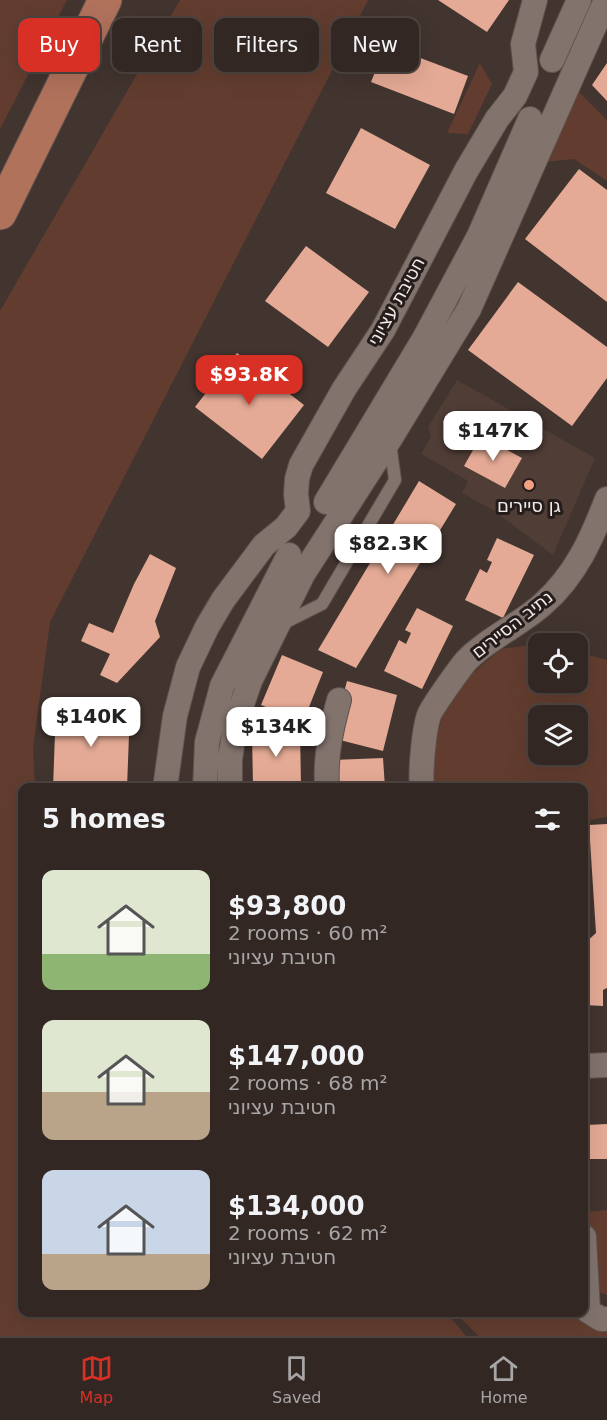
<!DOCTYPE html>
<html lang="en">
<head>
<meta charset="utf-8">
<style>
	:root { --surface:#322723; --page:#3d3330; --text:#f1f3f6; --muted:#a8a5a6; --line:#4d4441; --accent:#d93025 }
	body { margin:0; font-family:"DejaVu Sans","Noto Sans Hebrew",sans-serif; background:var(--page); color:var(--text); height:100vh; display:flex; flex-direction:column; font-size:22px; white-space:nowrap }
	* { box-sizing:border-box; margin:0 }
	p { font-size:20px; color:var(--muted) }
	.icon { flex:none; width:33px; height:33px; fill:none; stroke:currentColor; stroke-width:2; stroke-linecap:round; stroke-linejoin:round }
	.map { position:relative; flex:1; overflow:hidden }
	.sheet { position:absolute; left:18px; top:783px; width:570px; height:534px; display:flex; flex-direction:column; background:var(--surface); border-radius:12px; box-shadow:0 6px 24px #0002,0 0 0 2px var(--line) }
	.sheet>* { flex:none }
	.guide { position:absolute; left:18px; top:18px; width:572px; height:54px; display:flex; gap:12px }
	.buttons { position:absolute; left:528px; top:633px; display:grid; gap:12px }
	.buttons a { display:grid; place-items:center; width:60px; height:60px; border-radius:12px; background:var(--surface); box-shadow:0 6px 24px #0002,0 0 0 2px var(--line); font-size:30px }
	.price { position:absolute; translate:-50% -51px; padding:0 14px; border-radius:12px; background:#fff; color:#222; font-size:20px; line-height:39px; filter:drop-shadow(0 2px 3px #0008) }
	.price::after { content:''; position:absolute; left:50%; top:36px; width:18px; height:14px; margin-left:-9px; background:inherit; clip-path:polygon(0 0,100% 0,50% 100%) }
	.price.on { background:var(--accent); color:#fff }
	ul { padding:0; list-style:none }
	li { display:flex; align-items:center; gap:18px; height:150px; padding:0 24px }
	li span { display:grid; place-items:center; flex:none; width:168px; height:120px; border-radius:12px; color:#555 }
	li>.icon { margin-inline-start:auto }
	span .icon { width:72px; height:72px; fill:#fffc; stroke-width:1 }
	li b { font-size:26px }
	h2 { display:flex; justify-content:space-between; align-items:center; height:72px; padding:0 24px; font-size:26px }
	.chip { padding:0 21px; border-radius:12px; background:var(--surface); box-shadow:0 6px 24px #0002,0 0 0 2px var(--line); font-size:21px; line-height:54px }
	.chip.on { background:var(--accent); color:#fff }
	.menu { display:flex; justify-content:space-around; align-items:center; height:84px; border-top:2px solid var(--line); background:var(--surface); font-size:16px; color:var(--muted) }
	.menu a { display:grid; justify-items:center; gap:3px }
	.menu .on { color:var(--accent) }
	.map>svg:first-child { display:block }
	.built { fill:#503d36 }
	.green { fill:#623d2f; fill-rule:evenodd }
	.building { fill:#e4aa95 }
	.lines { fill:none; stroke-linecap:round; stroke-linejoin:round }
	.service-casing { stroke:#5d524d; stroke-width:14 }
	.minor-casing { stroke:#5d524d; stroke-width:26 }
	.primary-casing { stroke:#5d524d; stroke-width:35 }
	.service { stroke:#82736d; stroke-width:12 }
	.minor { stroke:#82736d; stroke-width:24 }
	.primary { stroke:#b1725c; stroke-width:33 }
	.poi-dot { fill:#f39f82; stroke:#241d1b; stroke-width:2 }
	.labels { text-anchor:middle; dominant-baseline:central; stroke-width:6; stroke-linejoin:round; paint-order:stroke }
	.street-label { font-size:18px; fill:#f4ebe8; stroke:#241d1b }
	.poi-label { font-size:18px; fill:#f4ebe8; stroke:#241d1b }
</style>
</head>
<body>
<div class="map">
<svg width="607" height="1336" viewBox="0 0 607 1336">
	<rect width="100%" height="100%" fill="#42342f"/>
	<path class="built" d="M 457,380 L 595,458 L 553,555 L 493,510 L 462,493 L 468,481 L 421,454 L 431,437 L 428,427 Z"/>
	<path class="green" d="M 0,0 L 67,0 L 0,129 Z
		M 180,0 L 368,0 L 50,622 L 33,748 L 35,787 L 22,788 L 22,1312 L 447,1313 L 466,1336 L 0,1336 L 0,311 Z
		M 480,63 L 492,84 L 468,134 L 447,133 Z
		M 575,88 L 607,120 L 607,181 L 574,159 L 544,162 Z
		M 532,645 L 538,646 L 538,682 L 578,682 L 578,652 L 607,660 L 607,817 L 584,821 L 584,788 L 433,787 L 432,755 L 445,707 L 467,678 L 501,649 ZM 538,716 L 578,716 L 578,754 L 538,754 Z
		M 607,1210 L 607,1295 L 595,1291 L 588,1212 Z
		M 455,1313 L 575,1313 L 580,1318 L 607,1327 L 607,1336 L 479,1336 Z"/>
	<path class="building" d="M 438,0 L 509,0 L 487,32 Z
		M 386,45 L 468,76 L 454,114 L 371,82 Z
		M 607,63 L 607,101 L 592,85 Z
		M 361,128 L 430,165 L 395,229 L 326,193 Z
		M 579,169 L 607,190 L 607,302 L 525,239 Z
		M 306,246 L 369,292 L 328,347 L 265,301 Z
		M 518,282 L 607,347 L 607,378 L 572,426 L 468,350 Z
		M 237,353 L 304,405 L 262,459 L 195,407 Z
		M 481,436 L 522,458 L 505,488 L 464,466 Z
		M 419,481 L 456,504 L 356,668 L 318,650 Z
		M 497,538 L 534,555 L 503,618 L 465,600 L 480,569 L 487,573 L 492,562 L 487,560 Z
		M 150,554 L 176,568 L 155,621 L 160,637 L 117,683 L 100,675 L 110,654 L 81,641 L 89,623 L 113,633 L 134,584 Z
		M 417,608 L 453,626 L 422,689 L 384,671 L 399,640 L 406,644 L 411,633 L 405,630 Z
		M 282,655 L 323,672 L 303,722 L 261,705 Z
		M 347,681 L 397,695 L 383,751 L 332,738 Z
		M 56,707 L 130,709 L 127,788 L 53,788 Z
		M 300,731 L 301,785 L 253,786 L 252,732 Z
		M 383,758 L 385,788 L 335,788 L 333,760 Z
		M 607,824 L 607,988 L 603,990 L 603,1006 L 584,1005 L 584,944 L 596,933 L 589,825 Z
		M 607,1124 L 607,1159 L 587,1159 L 587,1125 Z"/>
	<g class="lines">
		<g class="service-casing">
			<path id="service" d="M 282,624 L 322,604 L 395,480 L 390,443"/>
		</g>
		<g class="minor-casing">
			<path id="minor" d="M 552,60 L 579,0
				M 326,502 L 424,339 L 479,236 L 530,119
				M 165,788 L 175,716 L 188,667 L 207,627 L 223,600 L 264,545 L 286,527 L 298,511 L 296,494 L 297,479 L 301,465 L 344,389 L 383,330 L 466,171 L 497,119 L 515,96 L 526,72 L 523,44 L 535,0
				M 205,788 L 207,742 L 222,686 L 289,555
				M 230,788 L 230,759 L 236,722 L 250,681 L 303,574 L 390,439 L 469,309 L 606,0
				M 327,788 C 325,757 331,729 339,700
				M 422,788 C 420,772 424,729 429,715 C 432,707 460,668 466,661 C 488,638 520,625 543,604 C 576,575 592,538 607,499
				M 584,1066 L 607,1065
				M 584,1237 L 588,1311 L 601,1319 L 607,1319"/>
		</g>
		<g class="primary-casing">
			<path id="primary" d="M 0,213 L 105,0"/>
		</g>
		<use href="#service" class="service"/>
		<use href="#minor" class="minor"/>
		<use href="#primary" class="primary"/>
	</g>
	<circle class="poi-dot" cx="529" cy="485" r="6"/>
	<g class="labels">
		<g class="street-label">
			<text transform="translate(396 301) rotate(-61)">חטיבת עציוני</text>
			<text transform="translate(512 624) rotate(-38)">נתיב הסיירים</text>
		</g>
		<g class="poi-label">
			<text x="529" y="505">גן סיירים</text>
		</g>
	</g>
</svg>
<div class="buttons">
<a><svg class="icon" aria-label="locate" viewBox="0 0 24 24"><circle cx="12" cy="12" r="6"/><path d="M12 2v4M12 18v4M2 12h4M18 12h4"/></svg></a>
<a><svg class="icon" aria-label="layers" viewBox="0 0 24 24"><path d="M12 4l9 5-9 5-9-5zM3 14l9 5 9-5"/></svg></a>
</div>
<b class="price on" style="left:249px;top:406px">$93.8K</b>
<b class="price" style="left:493px;top:462px">$147K</b>
<b class="price" style="left:388px;top:575px">$82.3K</b>
<b class="price" style="left:91px;top:748px">$140K</b>
<b class="price" style="left:276px;top:758px">$134K</b>
<div class="guide">
<a class="chip on">Buy</a>
<a class="chip">Rent</a>
<a class="chip">Filters</a>
<a class="chip">New</a>
</div>
<section class="sheet">
<h2>5 homes<svg class="icon" aria-label="filters" viewBox="0 0 24 24"><path d="M4 7h16M4 17h16"/><circle cx="9" cy="7" r="2"/><circle cx="15" cy="17" r="2"/></svg></h2>
<ul>
<li><span style="background:linear-gradient(#dfe7d0 70%,#8fb573 0)"><svg class="icon" aria-label="home" viewBox="0 0 24 24"><path d="M3 11l9-7 9 7M6 9v11h12V9"/></svg></span><div><b>$93,800</b><p>2 rooms · 60 m²</p><p>חטיבת עציוני</p></div></li>
<li><span style="background:linear-gradient(#dfe7d0 60%,#b9a48a 0)"><svg class="icon" aria-label="home" viewBox="0 0 24 24"><path d="M3 11l9-7 9 7M6 9v11h12V9"/></svg></span><div><b>$147,000</b><p>2 rooms · 68 m²</p><p>חטיבת עציוני</p></div></li>
<li><span style="background:linear-gradient(#c9d6e8 70%,#b9a48a 0)"><svg class="icon" aria-label="home" viewBox="0 0 24 24"><path d="M3 11l9-7 9 7M6 9v11h12V9"/></svg></span><div><b>$134,000</b><p>2 rooms · 62 m²</p><p>חטיבת עציוני</p></div></li>
</ul>
</section>
</div>
<nav class="menu">
<a class="on"><svg class="icon" aria-label="map" viewBox="0 0 24 24"><path d="M3 6l6-2 6 2 6-2v14l-6 2-6-2-6 2zM9 4v14M15 6v14"/></svg>Map</a>
<a><svg class="icon" aria-label="saved" viewBox="0 0 24 24"><path d="M7 4h10v16l-5-4-5 4z"/></svg>Saved</a>
<a><svg class="icon" aria-label="home" viewBox="0 0 24 24"><path d="M3 11l9-7 9 7M6 9v11h12V9"/></svg>Home</a>
</nav>
</body>
</html>
